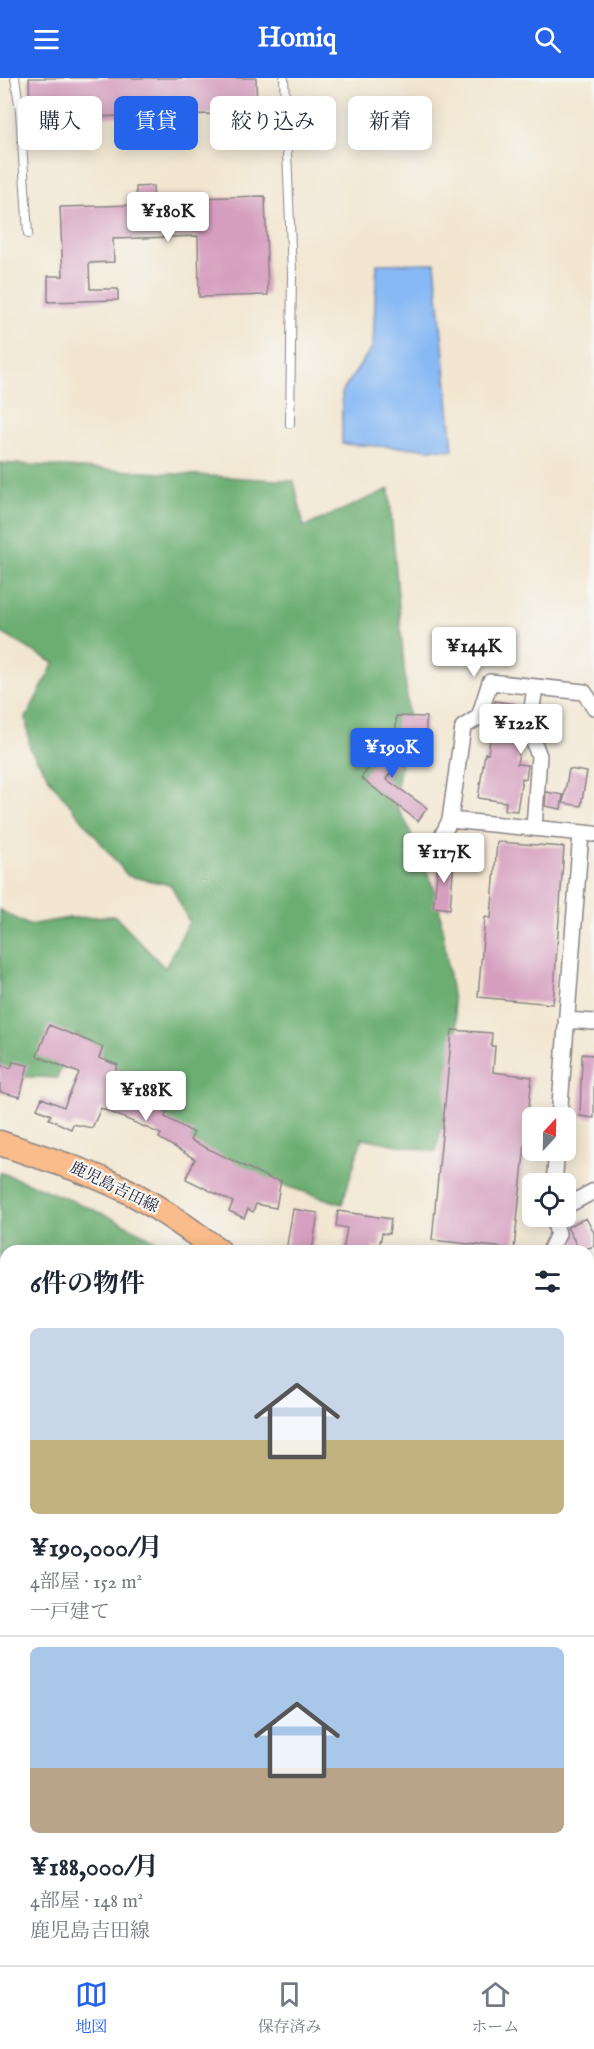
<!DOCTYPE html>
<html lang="ja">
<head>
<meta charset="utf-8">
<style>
	:root { --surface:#fff; --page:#f2f2f3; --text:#1f2937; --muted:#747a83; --line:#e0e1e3; --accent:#2563eb }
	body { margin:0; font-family:"IM FELL English","Noto Serif JP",serif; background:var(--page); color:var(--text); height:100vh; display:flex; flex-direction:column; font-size:22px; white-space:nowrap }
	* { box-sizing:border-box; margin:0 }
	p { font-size:20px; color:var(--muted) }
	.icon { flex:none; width:33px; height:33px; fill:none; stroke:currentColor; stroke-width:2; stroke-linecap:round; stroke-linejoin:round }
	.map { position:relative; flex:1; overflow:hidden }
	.sheet { position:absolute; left:0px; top:1167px; width:594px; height:720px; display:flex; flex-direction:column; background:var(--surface); border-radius:18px 18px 0 0; box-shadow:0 3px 15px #0003 }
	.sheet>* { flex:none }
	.banner { position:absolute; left:18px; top:18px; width:558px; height:54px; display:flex; gap:12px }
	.needle { width:39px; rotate:22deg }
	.fabs { position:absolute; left:522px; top:1029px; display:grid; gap:12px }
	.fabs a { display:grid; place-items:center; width:54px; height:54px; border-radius:9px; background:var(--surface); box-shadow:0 3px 15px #0003; font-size:30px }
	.price { position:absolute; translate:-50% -51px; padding:0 14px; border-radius:6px; background:#fff; color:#222; font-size:20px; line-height:39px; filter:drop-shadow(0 2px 3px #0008) }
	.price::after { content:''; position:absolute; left:50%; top:36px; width:18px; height:14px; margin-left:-9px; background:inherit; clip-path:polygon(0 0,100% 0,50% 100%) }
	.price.active { background:var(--accent); color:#fff }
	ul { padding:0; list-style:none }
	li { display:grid; align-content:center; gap:12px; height:318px; padding:0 30px }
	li+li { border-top:2px solid var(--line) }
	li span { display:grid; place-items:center; height:186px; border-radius:9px; color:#555 }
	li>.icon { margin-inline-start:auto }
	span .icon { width:108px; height:108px; fill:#fffc; stroke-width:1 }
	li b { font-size:26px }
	h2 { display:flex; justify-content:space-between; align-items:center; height:72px; padding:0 30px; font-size:26px }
	.pill { padding:0 21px; border-radius:9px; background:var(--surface); box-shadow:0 3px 15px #0003; font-size:21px; line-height:54px }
	.pill.active { background:var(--accent); color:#fff }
	header { display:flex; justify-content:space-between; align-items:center; height:78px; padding:0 30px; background:var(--accent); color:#fff; font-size:27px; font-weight:700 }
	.menu { display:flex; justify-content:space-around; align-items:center; height:84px; border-top:2px solid var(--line); background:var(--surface); font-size:16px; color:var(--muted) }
	.menu a { display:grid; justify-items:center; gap:3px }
	.menu .active { color:var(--accent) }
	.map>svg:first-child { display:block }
	.forest { fill:#6cae72; stroke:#476856; stroke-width:1.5 }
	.water { fill:#88b9f4; stroke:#556e98; stroke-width:1.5 }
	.building { fill:#d69ebf }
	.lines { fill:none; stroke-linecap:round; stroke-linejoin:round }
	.lane-casing { stroke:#8a8486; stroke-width:10 }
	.street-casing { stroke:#8a8486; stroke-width:18 }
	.primary-casing { stroke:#8a8486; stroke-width:27 }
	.lane { stroke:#fff; stroke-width:8 }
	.street { stroke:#fff; stroke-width:15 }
	.primary { stroke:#f9bc8a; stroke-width:24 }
	.labels { text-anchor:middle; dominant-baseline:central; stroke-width:4.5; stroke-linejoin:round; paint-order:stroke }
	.street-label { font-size:16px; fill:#22223b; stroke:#f6f6f2 }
</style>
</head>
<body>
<header><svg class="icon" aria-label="menu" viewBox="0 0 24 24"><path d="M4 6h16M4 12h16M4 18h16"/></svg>Homiq<svg class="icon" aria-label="search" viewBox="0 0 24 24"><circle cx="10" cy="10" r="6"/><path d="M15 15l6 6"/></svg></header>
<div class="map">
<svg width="594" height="1887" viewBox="0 0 594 1887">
	<rect width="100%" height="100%" fill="#f6f6f2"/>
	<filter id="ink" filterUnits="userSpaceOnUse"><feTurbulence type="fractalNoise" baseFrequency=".0167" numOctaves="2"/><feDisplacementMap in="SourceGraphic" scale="12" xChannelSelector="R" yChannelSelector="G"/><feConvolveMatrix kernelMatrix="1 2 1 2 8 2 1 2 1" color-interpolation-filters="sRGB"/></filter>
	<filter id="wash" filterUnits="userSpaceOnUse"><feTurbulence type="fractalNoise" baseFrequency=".008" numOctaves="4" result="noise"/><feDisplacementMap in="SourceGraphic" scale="24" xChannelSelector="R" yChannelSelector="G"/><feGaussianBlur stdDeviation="1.35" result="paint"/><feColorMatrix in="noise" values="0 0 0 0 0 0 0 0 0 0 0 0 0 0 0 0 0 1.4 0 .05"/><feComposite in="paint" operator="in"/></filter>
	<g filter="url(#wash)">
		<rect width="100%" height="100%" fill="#f2e6d0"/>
		<path class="forest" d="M 0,385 L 294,403 L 304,449 L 389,411 L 409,646 L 394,724 L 408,748 L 438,821 L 459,965 L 436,1074 L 362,1060 L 342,1126 L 220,1087 L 166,1048 L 119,992 L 77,956 L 57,1000 L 11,998 L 0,994 L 0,832 L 28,847 L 69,840 L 115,838 L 165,890 L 189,844 L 171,807 L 128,798 L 53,706 L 30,671 L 26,640 L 54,585 L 0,554 Z
			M 0,1094 C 59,1118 119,1138 172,1173 L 6,1173 L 6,1190 L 0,1179 Z
			M 588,1559 L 594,1564 L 594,1887 L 223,1887 L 245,1881 L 588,1881 Z"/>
		<path class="water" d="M 435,185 L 453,372 L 342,366 L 342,314 L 373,268 L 377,186 Z"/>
		<g id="blocks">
			<path class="building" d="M 29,0 L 256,0 L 257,35 L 86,39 L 86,48 L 30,50 Z
				M 153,108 L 154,123 L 161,123 L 161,127 L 197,126 L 197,120 L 265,118 L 268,217 L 199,219 L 198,158 L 113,161 L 114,184 L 89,185 L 90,211 L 118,211 L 118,222 L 48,224 L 48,198 L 63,198 L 60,129 L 137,127 L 136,109 Z
				M 495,623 L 515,626 L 511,653 L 520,654 L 522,659 L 517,686 L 528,687 L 526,701 L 522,700 L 517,733 L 505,732 L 506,724 L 478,720 L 485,675 L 488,676 Z
				M 396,638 L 426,639 L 426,654 L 396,653 Z
				M 391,660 L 407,672 L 386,701 L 427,730 L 418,743 L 361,700 Z
				M 569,691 L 587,694 L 581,728 L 563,725 Z
				M 546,714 L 563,717 L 561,731 L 545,728 Z
				M 497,764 L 564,769 L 553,926 L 478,919 L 485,839 L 491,840 Z
				M 439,781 L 454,783 L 450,831 L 433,829 Z
				M 49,947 L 103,969 L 99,980 L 118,987 L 109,1009 L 167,1034 L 165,1039 L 194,1055 L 190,1062 L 271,1101 L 281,1102 L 276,1130 L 256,1126 L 253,1134 L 248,1131 L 244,1140 L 229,1133 L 233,1124 L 186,1101 L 195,1081 L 159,1060 L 161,1056 L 101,1030 L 92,1050 L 73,1046 L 71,1051 L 49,1041 L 51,1037 L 37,1031 L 42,1020 L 64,1029 L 79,995 L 37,978 Z
				M 452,952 L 492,955 L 491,968 L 495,968 L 493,994 L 532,999 L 514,1171 L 432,1162 Z
				M 582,976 L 594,977 L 594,1040 L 580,1038 Z
				M 13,984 L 28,987 L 20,1019 L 0,1014 L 0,987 L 11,990 Z
				M 293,1131 L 318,1135 L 312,1173 L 286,1173 Z
				M 338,1133 L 391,1141 L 389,1156 L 382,1155 L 379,1170 L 373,1169 L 372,1173 L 343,1173 L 347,1150 L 336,1148 Z
				M 586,1140 L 594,1155 L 594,1168 L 580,1173 L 567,1149 Z"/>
		</g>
	</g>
	<g filter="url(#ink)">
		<use href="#blocks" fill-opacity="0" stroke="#8a8486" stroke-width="1.5"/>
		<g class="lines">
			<g class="lane-casing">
				<path id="lane" d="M 15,0 L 20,33 L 28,156
					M 284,0 L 292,195 L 290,346"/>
			</g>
			<g class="street-casing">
				<path id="street" d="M 450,742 L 463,649 L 479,639 L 490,604 L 584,614 L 594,629
					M 534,750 L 539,678 L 529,651 L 535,609
					M 427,780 L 436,770 L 450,742 L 594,756
					M 566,942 L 594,944
					M 559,1040 L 581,755
					M 554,1106 L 557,1072
					M 566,1128 L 594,1113
					M 550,1173 L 558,1156 L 553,1138
					M 0,1528 L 6,1526
					M 588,1546 L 594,1548
					M 113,1887 L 114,1881"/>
			</g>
			<g class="primary-casing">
				<path id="primary" d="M 0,1065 C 41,1079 82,1091 122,1110 C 156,1127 188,1150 219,1173
					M 588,1364 L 594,1365
					M 594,1429 L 594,1435"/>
			</g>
			<use href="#lane" class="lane"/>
			<use href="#street" class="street"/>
			<use href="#primary" class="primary"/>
		</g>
	</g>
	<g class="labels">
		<g class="street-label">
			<text transform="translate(114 1110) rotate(26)">鹿児島吉田線</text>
		</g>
	</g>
</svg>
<div class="fabs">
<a><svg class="needle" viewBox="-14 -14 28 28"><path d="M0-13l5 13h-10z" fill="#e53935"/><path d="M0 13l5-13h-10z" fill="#747a83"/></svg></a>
<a><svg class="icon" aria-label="locate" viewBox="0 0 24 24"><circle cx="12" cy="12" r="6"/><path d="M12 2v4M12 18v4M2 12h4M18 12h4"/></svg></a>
</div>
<b class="price" style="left:168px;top:165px">¥180K</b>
<b class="price" style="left:474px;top:600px">¥144K</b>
<b class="price" style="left:521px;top:677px">¥122K</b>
<b class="price active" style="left:392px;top:701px">¥190K</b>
<b class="price" style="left:444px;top:806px">¥117K</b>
<b class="price" style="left:146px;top:1044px">¥188K</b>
<div class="banner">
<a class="pill">購入</a>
<a class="pill active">賃貸</a>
<a class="pill">絞り込み</a>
<a class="pill">新着</a>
</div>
<section class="sheet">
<h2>6件の物件<svg class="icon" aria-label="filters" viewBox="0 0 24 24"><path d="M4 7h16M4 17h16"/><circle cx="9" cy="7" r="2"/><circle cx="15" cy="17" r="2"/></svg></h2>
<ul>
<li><span style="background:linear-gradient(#c9d6e8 60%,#c2b280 0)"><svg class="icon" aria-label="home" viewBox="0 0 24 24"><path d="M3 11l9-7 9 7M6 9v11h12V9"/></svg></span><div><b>¥190,000/月</b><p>4部屋 · 152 m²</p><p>一戸建て</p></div></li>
<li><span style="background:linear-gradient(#a9c7e8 65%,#b9a48a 0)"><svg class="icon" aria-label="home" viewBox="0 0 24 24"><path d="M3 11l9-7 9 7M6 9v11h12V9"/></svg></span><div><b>¥188,000/月</b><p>4部屋 · 148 m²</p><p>鹿児島吉田線</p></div></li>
</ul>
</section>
</div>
<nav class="menu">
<a class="active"><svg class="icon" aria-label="map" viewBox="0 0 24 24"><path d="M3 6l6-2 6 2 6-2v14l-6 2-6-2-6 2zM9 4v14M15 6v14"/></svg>地図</a>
<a><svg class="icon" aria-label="saved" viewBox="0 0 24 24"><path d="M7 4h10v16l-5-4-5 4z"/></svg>保存済み</a>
<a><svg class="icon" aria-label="home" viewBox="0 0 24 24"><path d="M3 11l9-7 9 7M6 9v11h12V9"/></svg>ホーム</a>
</nav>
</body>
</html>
